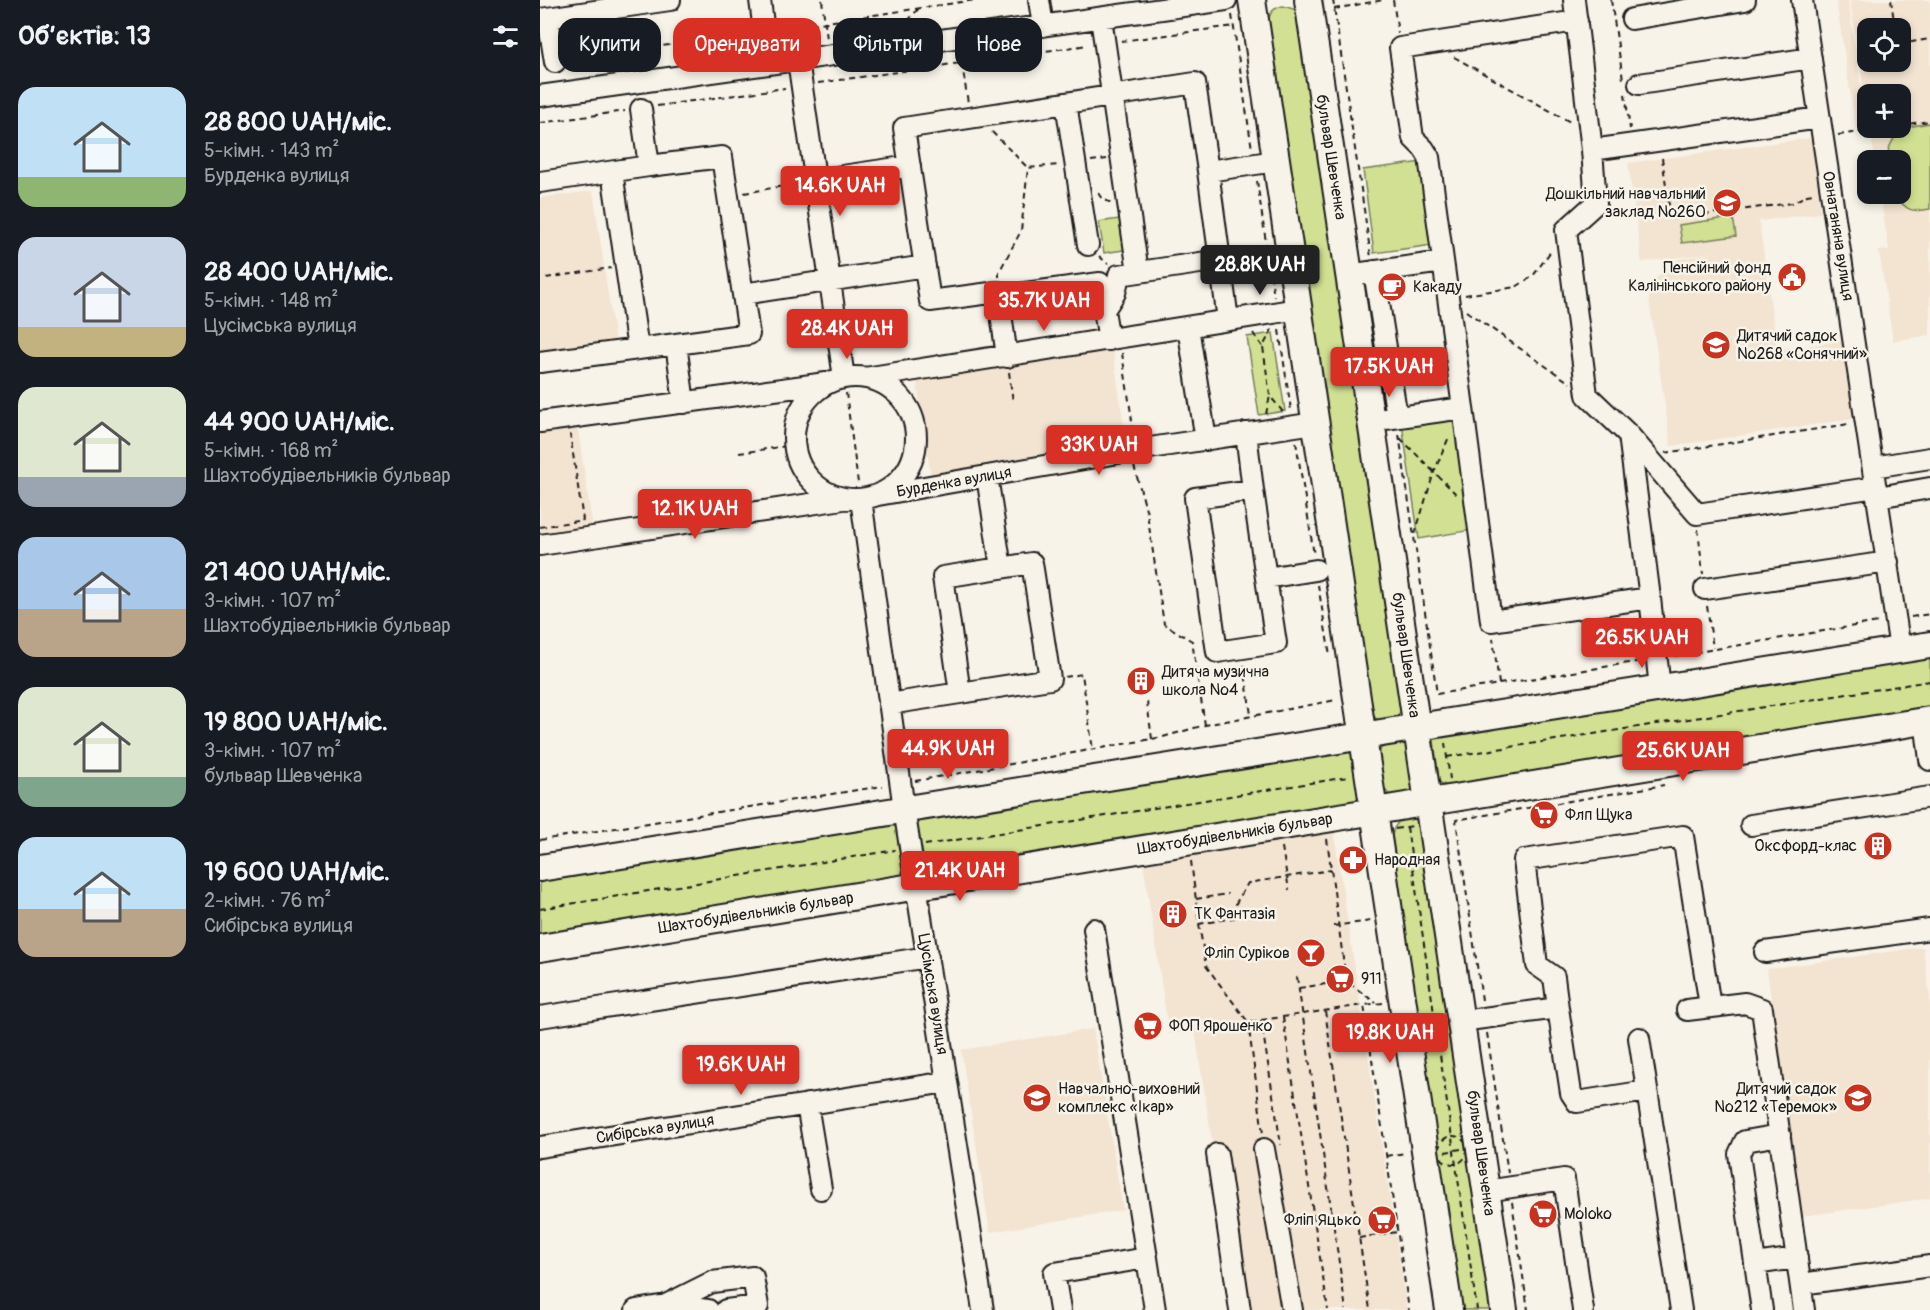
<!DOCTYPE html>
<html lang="uk">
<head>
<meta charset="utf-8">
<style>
	:root { --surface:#171b24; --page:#242831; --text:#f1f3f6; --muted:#9ea1a6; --accent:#d93025 }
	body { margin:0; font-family:Pangolin,sans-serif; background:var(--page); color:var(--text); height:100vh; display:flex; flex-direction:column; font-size:22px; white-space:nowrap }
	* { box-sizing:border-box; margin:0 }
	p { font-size:20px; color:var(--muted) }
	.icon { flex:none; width:33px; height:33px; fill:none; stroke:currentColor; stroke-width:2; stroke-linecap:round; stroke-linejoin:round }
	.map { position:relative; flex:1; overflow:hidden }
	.drawer { display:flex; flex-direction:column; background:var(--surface); width:540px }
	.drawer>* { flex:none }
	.hud { position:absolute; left:18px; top:18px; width:570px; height:54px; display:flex; gap:12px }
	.controls { position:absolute; left:1317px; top:18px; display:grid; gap:12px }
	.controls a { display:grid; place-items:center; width:54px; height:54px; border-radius:12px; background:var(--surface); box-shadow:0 3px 9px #0003; font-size:30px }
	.price { position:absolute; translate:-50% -51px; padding:0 14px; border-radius:6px; background:var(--accent); color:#fff; font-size:20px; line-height:39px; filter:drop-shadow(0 2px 3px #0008) }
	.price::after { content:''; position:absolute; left:50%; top:36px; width:18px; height:14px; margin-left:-9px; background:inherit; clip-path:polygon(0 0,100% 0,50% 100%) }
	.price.active { background:#222; color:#fff }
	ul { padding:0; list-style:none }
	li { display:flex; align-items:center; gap:18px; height:150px; padding:0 18px }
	li span { display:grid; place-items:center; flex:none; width:168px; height:120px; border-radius:18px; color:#555 }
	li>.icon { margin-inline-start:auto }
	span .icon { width:72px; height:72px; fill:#fffc; stroke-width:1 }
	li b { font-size:26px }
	h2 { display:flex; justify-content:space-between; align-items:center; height:72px; padding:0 18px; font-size:26px }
	.chip { padding:0 21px; border-radius:18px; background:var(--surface); box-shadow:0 3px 9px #0003; font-size:21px; line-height:54px }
	.chip.active { background:var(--accent); color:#fff }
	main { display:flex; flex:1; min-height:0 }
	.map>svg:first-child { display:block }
	.built { fill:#f3e3d1; fill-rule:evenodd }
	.green { fill:#d2e093; stroke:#777e58; stroke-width:1.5 }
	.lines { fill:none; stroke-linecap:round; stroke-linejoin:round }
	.minor-casing { stroke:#1c1c1c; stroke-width:24 }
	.major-casing { stroke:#1c1c1c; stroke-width:30 }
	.path { stroke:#1c1c1c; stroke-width:2; stroke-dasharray:6 4.5; stroke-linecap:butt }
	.minor { stroke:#f7f3e8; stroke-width:20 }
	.major { stroke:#f7f3e8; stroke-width:26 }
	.labels { text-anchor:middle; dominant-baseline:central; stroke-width:5; stroke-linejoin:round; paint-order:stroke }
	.street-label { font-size:16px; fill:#1c1c1c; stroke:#f7f3e8 }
	.poi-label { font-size:16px; fill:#1c1c1c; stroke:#f7f3e8; text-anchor:start }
</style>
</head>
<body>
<main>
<section class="drawer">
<h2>Об’єктів: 13<svg class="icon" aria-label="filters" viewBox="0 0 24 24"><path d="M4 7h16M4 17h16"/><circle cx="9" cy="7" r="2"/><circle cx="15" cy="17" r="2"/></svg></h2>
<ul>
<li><span style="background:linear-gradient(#bfe0f5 75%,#8fb573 0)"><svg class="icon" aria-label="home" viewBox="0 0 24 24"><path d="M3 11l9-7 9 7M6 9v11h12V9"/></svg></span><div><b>28 800 UAH/міс.</b><p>5-кімн. · 143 m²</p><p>Бурденка вулиця</p></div></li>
<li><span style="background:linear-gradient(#c9d6e8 75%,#c2b280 0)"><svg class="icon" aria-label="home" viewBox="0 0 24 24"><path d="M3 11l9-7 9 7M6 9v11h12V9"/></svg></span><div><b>28 400 UAH/міс.</b><p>5-кімн. · 148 m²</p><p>Цусімська вулиця</p></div></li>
<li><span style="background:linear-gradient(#dfe7d0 75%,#9aa5b1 0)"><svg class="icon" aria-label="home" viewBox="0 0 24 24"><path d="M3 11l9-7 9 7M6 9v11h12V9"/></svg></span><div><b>44 900 UAH/міс.</b><p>5-кімн. · 168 m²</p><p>Шахтобудівельників бульвар</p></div></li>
<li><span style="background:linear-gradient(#a9c7e8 60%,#b9a48a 0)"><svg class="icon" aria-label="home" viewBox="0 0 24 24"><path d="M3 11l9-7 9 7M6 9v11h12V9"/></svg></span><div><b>21 400 UAH/міс.</b><p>3-кімн. · 107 m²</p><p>Шахтобудівельників бульвар</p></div></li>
<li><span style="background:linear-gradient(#dfe7d0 75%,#7fa58c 0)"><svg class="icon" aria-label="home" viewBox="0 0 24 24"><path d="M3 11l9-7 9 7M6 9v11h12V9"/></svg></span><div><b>19 800 UAH/міс.</b><p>3-кімн. · 107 m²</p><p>бульвар Шевченка</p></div></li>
<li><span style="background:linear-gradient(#bfe0f5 60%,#b9a48a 0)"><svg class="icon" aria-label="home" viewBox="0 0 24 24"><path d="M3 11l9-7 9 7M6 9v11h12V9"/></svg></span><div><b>19 600 UAH/міс.</b><p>2-кімн. · 76 m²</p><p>Сибірська вулиця</p></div></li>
</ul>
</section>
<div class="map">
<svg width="1390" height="1310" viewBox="0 0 1390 1310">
	<rect width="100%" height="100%" fill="#f7f3e8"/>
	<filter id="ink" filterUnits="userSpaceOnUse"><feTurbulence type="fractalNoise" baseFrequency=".0167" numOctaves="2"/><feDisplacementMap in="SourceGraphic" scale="12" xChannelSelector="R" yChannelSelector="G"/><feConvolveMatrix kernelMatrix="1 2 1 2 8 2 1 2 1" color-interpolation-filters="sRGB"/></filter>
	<g filter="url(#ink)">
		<path class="built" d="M 1296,0 L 1308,0 L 1327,127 L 1316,129 Z
			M 1310,0 L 1390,0 L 1390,335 L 1353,341 L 1339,251 L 1349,250 L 1340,194 L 1360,194 L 1360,160 L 1335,160 L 1330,128 L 1360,128 L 1360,94 L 1328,94 L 1327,111 ZM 1328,28 L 1360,28 L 1360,62 L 1328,62 Z
			M 1271,138 L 1281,213 L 1219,221 L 1237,350 L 1307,340 L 1319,418 L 1131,446 L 1107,286 L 1138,259 L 1180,252 L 1102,262 L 1088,163 Z
			M 53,191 L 75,342 L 0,353 L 0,198 Z
			M 572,346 L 587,446 L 391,476 L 376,377 Z
			M 37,424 L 53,529 L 0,537 L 0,430 Z
			M 793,826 L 867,1310 L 698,1310 L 655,1031 L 629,1034 L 602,855 Z
			M 1383,947 L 1390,997 L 1390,1198 L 1262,1216 L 1227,969 Z
			M 553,1029 L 583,1210 L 450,1232 L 421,1050 Z"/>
		<path class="green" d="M 743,6 L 757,10 L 862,711 C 854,719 849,719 838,720 L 831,714 L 728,22 C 730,12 733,8 743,6 Z
			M 1390,123 L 1390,209 C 1370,213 1367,210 1354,195 L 1354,194 L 1360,194 L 1360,160 L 1347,160 C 1347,148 1354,138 1361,128 Z
			M 882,162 L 893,245 L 834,253 L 823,170 Z
			M 1193,217 L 1196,236 L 1142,243 L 1139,225 Z
			M 586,218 L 590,249 L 564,253 L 559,222 Z
			M 733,333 L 745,411 L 719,415 L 707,337 Z
			M 921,415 L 938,529 L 879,539 L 862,424 Z
			M 1390,656 L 1390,713 L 909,787 L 899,782 L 894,740 L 895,736 Z
			M 861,740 L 867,743 L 876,785 L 869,795 C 865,795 858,797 854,797 C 841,794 837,765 839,754 C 840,749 843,745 846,742 Z
			M 809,748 C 819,767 819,784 819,805 L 0,935 L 0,879 Z
			M 871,817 L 878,821 L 959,1310 L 921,1310 L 852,835 C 854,825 860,818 871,817 Z"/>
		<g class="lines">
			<g class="minor-casing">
				<path id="minor" d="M 220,0 L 228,64
					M 499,0 L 503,26
					M 1262,0 L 1360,649
					M 8,18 L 15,62
					M 561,18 L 598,272
					M 0,19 L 130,0
					M 1092,19 L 1205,0
					M 258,60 L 304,378
					M 1099,84 L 1271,58
					M 0,96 L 686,0
					M 526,103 L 548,245
					M 1052,150 L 1280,118
					M 109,166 L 182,157 L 209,334 L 136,344
					M 668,171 L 688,320
					M 72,172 L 98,349
					M 275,180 L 370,166
					M 0,182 L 109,166 L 101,109
					M 834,271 L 857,417
					M 822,273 L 903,262
					M 485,293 L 560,283 L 564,310
					M 203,294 L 385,266
					M 648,327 L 666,440
					M 569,340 L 564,310 L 575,293 L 579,275 L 680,260
					M 467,357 L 458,292 L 390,301 L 364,128 L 655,83 L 668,171 L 736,161
					M 0,362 L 136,344 L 144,403
					M254 438a61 61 0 1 1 122 0a61 61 0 1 1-122 0Z
					M 325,378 L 758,309
					M 923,408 L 951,621 L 1110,598 L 1089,435 L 1047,395 L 1026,230 L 1056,203 L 1052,150 L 1034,0
					M 831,421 L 923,408 L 889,157 L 884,149 L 873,138 L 860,48 L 1037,21
					M 0,422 L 286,383
					M 706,433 L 713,490
					M 1089,435 L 1157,514 L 1336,487
					M 1333,467 L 1390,458
					M 447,476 L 461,568
					M 338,495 L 590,451 L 775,423
					M 1338,497 L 1390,488
					M 321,499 L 364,809 L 443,1310
					M 0,545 L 303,499
					M 492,563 L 510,679 L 420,693 L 403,577 Z
					M 726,578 L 713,490 L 655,498 L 677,652 L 736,643 L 726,578 L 776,570
					M 1165,589 L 1348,562
					M 1110,598 L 1120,688
					M 349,704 L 420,693
					M 1385,720 L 1390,760
					M 1211,825 L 1390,797
					M 554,929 L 607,1258
					M 1225,952 L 1390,929
					M 1018,1008 L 1031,1093 L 1037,1102 L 1107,1091
					M 1147,1010 L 1205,1003 L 1222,1009 L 1264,1310
					M 0,1017 L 388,957
					M 921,1021 L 1018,1008 L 1014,977 L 997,965 L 984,860 L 1143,836 L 1170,1006
					M 1099,1038 L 1141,1310
					M 267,1104 L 281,1189
					M 0,1147 L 407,1082
					M 724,1149 L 752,1310
					M 677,1154 L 700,1310
					M 946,1191 L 1024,1179 L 1043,1310
					M 1215,1264 L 1257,1258
					M 1261,1284 L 1390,1266
					M 126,1305 L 172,1282 L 213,1277 L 218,1306 L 186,1310
					M 96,1310 L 126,1305 L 168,1310
					M 520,1310 L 514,1273 L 607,1258 L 615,1310
					M 1222,1310 L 1199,1154 L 1205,1141 L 1240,1135"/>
			</g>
			<g class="major-casing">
				<path id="major" d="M 712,0 L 909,1310
					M 768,0 L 964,1310
					M 0,868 L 1390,645
					M 0,948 L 1390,720"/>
			</g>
			<path class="path" d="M 282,0 L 287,39
				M 793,0 L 831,257
				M 853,0 L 858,33
				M 1071,0 L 1083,79
				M 1351,0 L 1355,28
				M 794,9 L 843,0
				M 692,15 L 712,149
				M 240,29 L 435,0
				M 361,29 L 379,8
				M 581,41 L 694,26
				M 1360,44 L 1390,39
				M 914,57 L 1032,123
				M 30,60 L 208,33
				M 422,64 L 428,103
				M 278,83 L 548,45
				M 1085,94 L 1090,129
				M 117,106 L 245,88
				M 0,123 L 85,111
				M 1360,125 L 1390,121
				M 452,132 L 488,168 L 518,165
				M 1298,135 L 1347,128
				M 1122,158 L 1131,219 L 1252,203 L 1267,195 L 1273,194
				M 551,161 L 567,159
				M 717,181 L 734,297
				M 204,193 L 261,183
				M 558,193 L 562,199 L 572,203
				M 559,256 L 568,264
				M 459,277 L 459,272 L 481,231 L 488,168
				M 6,278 L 71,268
				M 925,295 L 976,287 L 993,276 L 1011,251
				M 926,311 L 1030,383
				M 732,329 L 723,347 L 730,396 L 743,412
				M 739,330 L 751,410
				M 713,333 L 723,347
				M 582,353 L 594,434
				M 469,372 L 473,402
				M 306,393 L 318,483
				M 726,414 L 730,396
				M 859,434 L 897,694 L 959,684 L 953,638
				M 860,438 L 917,495
				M 756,442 L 774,555
				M 199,453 L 254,445
				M 1125,453 L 1309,424
				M 594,466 L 607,513 L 624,624 L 652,641 L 665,725
				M 0,527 L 43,520 L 30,434
				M 1158,529 L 1163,574
				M 875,534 L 894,472 L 909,437
				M 778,585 L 790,656
				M 1167,606 L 1173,648
				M 1371,617 L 1390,614
				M 1134,656 L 1338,622
				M 704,665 L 711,715
				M 525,677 L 542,674 L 553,750
				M 959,684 L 1101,661
				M 607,702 L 612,739
				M 905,743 L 910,779
				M 907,757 L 1390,681
				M 375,781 L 623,737 L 665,725 L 796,700
				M 867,827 L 937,1310
				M 855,829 L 873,826
				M 787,839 L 806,981 L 836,1003
				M 0,840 L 343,786
				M 385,845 L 808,777
				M 742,847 L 749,890
				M 651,861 L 659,924 L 698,917 L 696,903 L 708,883 L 791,870
				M 656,899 L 688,894
				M 0,909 L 355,850
				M 659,924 L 666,966 L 708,1022 L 824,1005
				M 793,926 L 831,921
				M 757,977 L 806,1310
				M 759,988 L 806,981
				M 942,1000 L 916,820 L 1124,785
				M 843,1003 L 824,1005 L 869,1310
				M 785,1011 L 830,1310
				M 743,1017 L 788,1310
				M 721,1020 L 741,1145
				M 708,1022 L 723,1134
				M 947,1033 L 968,1173
				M899 1150a14 14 0 1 1 28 0a14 14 0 1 1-28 0Z
				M 905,1152 L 921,1149
				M 846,1156 L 866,1153
				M 972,1202 L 988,1310
				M 819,1238 L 857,1232"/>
			<use href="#minor" class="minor"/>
			<use href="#major" class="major"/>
		</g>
	</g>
	<defs>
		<g id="school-disc" transform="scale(1.5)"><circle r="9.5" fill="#c8321e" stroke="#f7f3e8"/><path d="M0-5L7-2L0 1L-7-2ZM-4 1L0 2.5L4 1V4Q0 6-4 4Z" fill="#fff"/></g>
		<g id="civic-disc" transform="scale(1.5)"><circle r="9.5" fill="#c8321e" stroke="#f7f3e8"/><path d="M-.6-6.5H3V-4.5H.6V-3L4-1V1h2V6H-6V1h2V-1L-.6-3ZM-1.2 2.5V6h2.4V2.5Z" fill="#fff"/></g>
		<g id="cafe-disc" transform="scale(1.5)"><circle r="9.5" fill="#c8321e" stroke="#f7f3e8"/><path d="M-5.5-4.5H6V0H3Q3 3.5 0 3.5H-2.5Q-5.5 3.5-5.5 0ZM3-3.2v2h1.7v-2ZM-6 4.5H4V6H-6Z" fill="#fff"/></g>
		<g id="building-disc" transform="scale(1.5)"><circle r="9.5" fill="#c8321e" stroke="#f7f3e8"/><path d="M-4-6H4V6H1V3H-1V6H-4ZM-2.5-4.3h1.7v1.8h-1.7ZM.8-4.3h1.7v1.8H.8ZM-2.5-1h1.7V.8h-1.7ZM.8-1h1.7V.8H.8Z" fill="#fff"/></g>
		<g id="supermarket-disc" transform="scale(1.5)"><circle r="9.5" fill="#c8321e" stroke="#f7f3e8"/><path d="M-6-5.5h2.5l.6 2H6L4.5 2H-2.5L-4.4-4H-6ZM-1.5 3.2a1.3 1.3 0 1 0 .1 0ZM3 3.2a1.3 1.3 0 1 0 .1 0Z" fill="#fff"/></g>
		<g id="pharmacy-disc" transform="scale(1.5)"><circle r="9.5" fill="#c8321e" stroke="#f7f3e8"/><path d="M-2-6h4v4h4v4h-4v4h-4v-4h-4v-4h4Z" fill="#fff"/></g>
		<g id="bar-disc" transform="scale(1.5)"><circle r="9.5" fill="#c8321e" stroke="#f7f3e8"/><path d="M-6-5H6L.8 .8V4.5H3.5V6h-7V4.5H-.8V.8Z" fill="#fff"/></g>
	</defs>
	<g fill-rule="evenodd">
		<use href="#school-disc" x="1187" y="203"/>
		<use href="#civic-disc" x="1252" y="277"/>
		<use href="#cafe-disc" x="852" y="287"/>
		<use href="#school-disc" x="1176" y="345"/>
		<use href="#building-disc" x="601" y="681"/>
		<use href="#supermarket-disc" x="1004" y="815"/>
		<use href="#building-disc" x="1338" y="846"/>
		<use href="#pharmacy-disc" x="813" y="860"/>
		<use href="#building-disc" x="633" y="914"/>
		<use href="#bar-disc" x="771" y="953"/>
		<use href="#supermarket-disc" x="800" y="979"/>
		<use href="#supermarket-disc" x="608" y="1026"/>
		<use href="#school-disc" x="497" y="1098"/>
		<use href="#school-disc" x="1318" y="1098"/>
		<use href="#supermarket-disc" x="1003" y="1214"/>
		<use href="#supermarket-disc" x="842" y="1220"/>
	</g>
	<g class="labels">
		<g class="street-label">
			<text transform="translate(791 157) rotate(81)">бульвар Шевченка</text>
			<text transform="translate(1298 236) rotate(81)">Овнатаняна вулиця</text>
			<text transform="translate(414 482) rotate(-10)">Бурденка вулиця</text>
			<text transform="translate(866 655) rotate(82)">бульвар Шевченка</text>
			<text transform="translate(695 834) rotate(-9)">Шахтобудівельників бульвар</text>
			<text transform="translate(216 913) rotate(-9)">Шахтобудівельників бульвар</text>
			<text transform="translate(393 994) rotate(81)">Цусімська вулиця</text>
			<text transform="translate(115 1129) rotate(-9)">Сибірська вулиця</text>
			<text transform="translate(941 1153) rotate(82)">бульвар Шевченка</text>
		</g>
		<g class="poi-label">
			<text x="1166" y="194" text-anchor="end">Дошкільний навчальний<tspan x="1166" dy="18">заклад №260</tspan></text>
			<text x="1231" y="268" text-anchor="end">Пенсійний фонд<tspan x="1231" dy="18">Калінінського району</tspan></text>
			<text x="873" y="287">Какаду</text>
			<text x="1197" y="336">Дитячий садок<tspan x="1197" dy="18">№268 «Сонячний»</tspan></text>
			<text x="622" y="672">Дитяча музична<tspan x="622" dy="18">школа №4</tspan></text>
			<text x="1025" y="815">Флп Щука</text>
			<text x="1317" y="846" text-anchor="end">Оксфорд-клас</text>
			<text x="834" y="860">Народная</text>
			<text x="654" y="914">ТК Фантазія</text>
			<text x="750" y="953" text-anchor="end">Фліп Суріков</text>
			<text x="821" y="979">911</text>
			<text x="629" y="1026">ФОП Ярошенко</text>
			<text x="518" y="1089">Навчально-виховний<tspan x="518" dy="18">комплекс «Ікар»</tspan></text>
			<text x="1297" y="1089" text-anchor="end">Дитячий садок<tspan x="1297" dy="18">№212 «Теремок»</tspan></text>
			<text x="1024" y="1214">Moloko</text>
			<text x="821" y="1220" text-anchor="end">Фліп Яцько</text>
		</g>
	</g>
</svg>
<div class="controls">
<a><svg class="icon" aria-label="locate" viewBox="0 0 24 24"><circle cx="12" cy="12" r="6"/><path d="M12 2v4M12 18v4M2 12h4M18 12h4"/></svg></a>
<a>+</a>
<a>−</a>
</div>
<b class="price" style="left:300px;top:217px">14.6K UAH</b>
<b class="price active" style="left:720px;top:296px">28.8K UAH</b>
<b class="price" style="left:504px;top:332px">35.7K UAH</b>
<b class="price" style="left:307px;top:360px">28.4K UAH</b>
<b class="price" style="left:849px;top:398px">17.5K UAH</b>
<b class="price" style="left:559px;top:476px">33K UAH</b>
<b class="price" style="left:155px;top:540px">12.1K UAH</b>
<b class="price" style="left:1102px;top:669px">26.5K UAH</b>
<b class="price" style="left:408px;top:780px">44.9K UAH</b>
<b class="price" style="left:1143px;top:782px">25.6K UAH</b>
<b class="price" style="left:420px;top:902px">21.4K UAH</b>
<b class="price" style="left:850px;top:1064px">19.8K UAH</b>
<b class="price" style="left:201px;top:1096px">19.6K UAH</b>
<div class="hud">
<a class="chip">Купити</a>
<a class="chip active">Орендувати</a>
<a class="chip">Фільтри</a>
<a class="chip">Нове</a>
</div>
</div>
</main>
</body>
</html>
